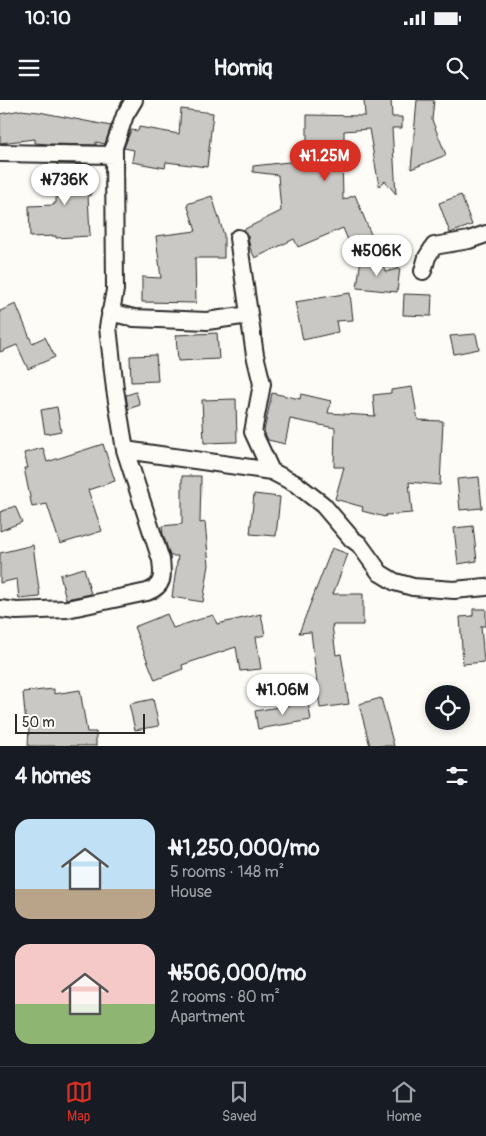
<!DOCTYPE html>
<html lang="en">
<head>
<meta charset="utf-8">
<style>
	:root { --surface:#171b24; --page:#242831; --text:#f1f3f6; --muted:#9ea1a6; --line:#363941; --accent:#d93025 }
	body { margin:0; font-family:Pangolin,sans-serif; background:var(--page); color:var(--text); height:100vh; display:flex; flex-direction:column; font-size:19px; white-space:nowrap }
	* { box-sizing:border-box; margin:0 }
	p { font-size:16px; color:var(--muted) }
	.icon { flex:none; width:28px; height:28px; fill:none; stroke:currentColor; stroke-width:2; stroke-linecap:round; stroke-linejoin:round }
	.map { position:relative; height:646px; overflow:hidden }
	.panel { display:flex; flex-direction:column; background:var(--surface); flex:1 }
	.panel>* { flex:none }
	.tools { position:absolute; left:425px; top:585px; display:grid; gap:10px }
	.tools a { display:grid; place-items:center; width:45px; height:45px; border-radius:50%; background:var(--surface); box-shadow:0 2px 8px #0003; font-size:25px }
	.scale { position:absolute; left:15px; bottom:12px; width:130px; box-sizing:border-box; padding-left:5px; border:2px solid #2b2b2b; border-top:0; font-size:14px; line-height:18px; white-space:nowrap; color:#2b2b2b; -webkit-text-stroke:4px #fdfcf7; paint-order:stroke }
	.price { position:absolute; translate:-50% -42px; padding:0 11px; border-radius:18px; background:#fff; color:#222; font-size:16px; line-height:32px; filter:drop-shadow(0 1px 2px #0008) }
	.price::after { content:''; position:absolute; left:50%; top:30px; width:15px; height:11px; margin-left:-8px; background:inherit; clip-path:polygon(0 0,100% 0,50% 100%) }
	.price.active { background:var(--accent); color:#fff }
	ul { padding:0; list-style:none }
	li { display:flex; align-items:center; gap:15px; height:125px; padding:0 15px }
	li span { display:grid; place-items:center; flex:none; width:140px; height:100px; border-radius:15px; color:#555 }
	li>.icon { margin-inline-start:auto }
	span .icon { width:60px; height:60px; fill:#fffc; stroke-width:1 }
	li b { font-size:21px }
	h2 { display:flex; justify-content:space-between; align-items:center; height:60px; padding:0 15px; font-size:21px }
	.status { display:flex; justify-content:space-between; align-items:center; height:35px; padding:0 25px; background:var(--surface); direction:ltr }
	.status svg { height:14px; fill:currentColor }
	header { display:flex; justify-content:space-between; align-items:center; height:65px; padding:0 15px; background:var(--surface); font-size:22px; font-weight:700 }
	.tab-bar { display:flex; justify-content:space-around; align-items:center; height:70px; border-top:1px solid var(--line); background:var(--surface); font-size:14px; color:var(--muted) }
	.tab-bar a { display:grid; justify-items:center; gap:2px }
	.tab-bar .active { color:var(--accent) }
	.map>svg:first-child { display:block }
	.building { fill:#c9c8c4; stroke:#2b2b2b }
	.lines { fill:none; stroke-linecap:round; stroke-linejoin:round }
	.street-casing { stroke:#2b2b2b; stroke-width:20 }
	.street { stroke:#fdfcf7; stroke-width:16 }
</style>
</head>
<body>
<div class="status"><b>10:10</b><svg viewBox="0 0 49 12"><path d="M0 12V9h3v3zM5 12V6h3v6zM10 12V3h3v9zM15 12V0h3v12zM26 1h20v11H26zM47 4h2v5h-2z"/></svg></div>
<header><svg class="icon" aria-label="menu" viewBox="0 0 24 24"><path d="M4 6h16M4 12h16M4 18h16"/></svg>Homiq<svg class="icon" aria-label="search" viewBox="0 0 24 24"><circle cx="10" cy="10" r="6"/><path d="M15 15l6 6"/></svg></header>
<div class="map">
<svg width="486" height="646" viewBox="0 0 486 646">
	<rect width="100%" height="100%" fill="#fdfcf7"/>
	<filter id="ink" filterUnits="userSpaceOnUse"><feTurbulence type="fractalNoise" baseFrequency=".02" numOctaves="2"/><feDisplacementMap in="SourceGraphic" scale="10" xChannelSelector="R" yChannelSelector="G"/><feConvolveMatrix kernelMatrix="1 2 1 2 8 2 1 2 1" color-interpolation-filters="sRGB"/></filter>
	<g filter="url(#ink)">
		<path class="building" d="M 364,0 L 391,0 L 392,17 L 402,17 L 402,28 L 392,28 L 396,94 L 385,81 L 379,86 L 369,29 L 344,31 L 344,54 L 342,53 L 343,100 L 355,95 L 372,137 L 350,145 L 343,128 L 298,147 L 294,139 L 255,158 L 250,148 L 248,136 L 243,130 L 281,111 L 278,75 L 253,72 L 253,66 L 307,60 L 307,15 L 365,16 Z
			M 417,0 L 434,0 L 432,20 L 446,55 L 411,69 Z
			M 181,9 L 213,13 L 207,67 L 166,62 L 165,68 L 132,62 L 134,50 L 124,48 L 131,30 L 138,31 L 139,27 L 179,34 Z
			M 21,10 L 39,12 L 111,26 L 105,44 L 96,42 L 96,45 L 48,44 L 35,43 L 35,39 L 0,43 L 0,14 Z
			M 57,64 L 91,65 L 91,95 L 88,95 L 90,136 L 56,138 L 56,136 L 30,137 L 29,106 L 54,105 L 54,103 L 56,103 Z
			M 461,95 L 472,125 L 450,133 L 439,103 Z
			M 212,96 L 224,135 L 224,158 L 195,158 L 196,203 L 142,202 L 142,177 L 161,178 L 156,136 L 196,131 L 187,104 Z
			M 361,158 L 381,161 L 386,172 L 400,168 L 397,192 L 357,188 Z
			M 350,193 L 353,220 L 336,221 L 338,232 L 303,240 L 295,202 Z
			M 404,194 L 432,195 L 431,216 L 403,215 Z
			M 16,204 L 32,243 L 45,237 L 55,257 L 28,269 L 17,245 L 0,252 L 0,211 Z
			M 217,233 L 219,259 L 178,261 L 176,235 Z
			M 476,234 L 479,249 L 454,254 L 450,236 Z
			M 156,255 L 158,281 L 131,282 L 130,256 Z
			M 412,287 L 418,320 L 443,321 L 440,385 L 409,382 L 412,413 L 386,415 L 385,417 L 362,411 L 363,407 L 335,399 L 344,367 L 334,367 L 335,328 L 290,319 L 285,344 L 268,340 L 264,331 L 272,293 L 300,299 L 301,294 L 331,301 L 328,313 L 375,316 L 373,295 L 391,293 L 391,290 Z
			M 136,292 L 140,305 L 128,309 L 126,295 Z
			M 236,299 L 237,342 L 204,343 L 202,300 Z
			M 57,307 L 61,331 L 45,334 L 41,310 Z
			M 103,344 L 115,381 L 88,390 L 102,431 L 60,444 L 47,404 L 32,407 L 24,368 L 28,368 L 24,353 L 43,348 L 47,362 Z
			M 182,376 L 201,376 L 200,423 L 205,422 L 209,465 L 203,502 L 172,497 L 178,456 L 170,456 L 163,434 L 162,426 L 182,424 Z
			M 479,377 L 482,408 L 460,410 L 457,379 Z
			M 254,394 L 280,397 L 276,436 L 250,434 Z
			M 15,406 L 22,422 L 0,431 L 0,412 Z
			M 473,426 L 477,461 L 458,464 L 454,428 Z
			M 33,445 L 40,497 L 19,499 L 17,479 L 0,483 L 0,453 Z
			M 332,448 L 348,454 L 333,494 L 363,494 L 363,525 L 332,525 L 336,555 L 341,554 L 349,604 L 320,608 L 311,532 L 299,533 Z
			M 84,468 L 91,494 L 66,499 L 60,475 Z
			M 473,509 L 486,509 L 486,526 L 481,526 L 484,562 L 463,564 L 460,517 L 473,516 Z
			M 167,514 L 173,528 L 213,515 L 217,524 L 261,514 L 265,535 L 256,537 L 261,569 L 240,571 L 236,547 L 182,565 L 183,569 L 155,580 L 134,527 Z
			M 54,589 L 54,594 L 80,590 L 87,632 L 96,632 L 96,646 L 28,646 L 29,626 L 26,626 L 23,592 Z
			M 381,598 L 394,646 L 370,646 L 359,604 Z
			M 153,599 L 159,626 L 135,630 L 129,604 Z
			M 308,602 L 311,620 L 258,629 L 255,611 Z"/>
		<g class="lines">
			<g class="street-casing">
				<path id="street" d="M 0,53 L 114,55
					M 238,138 L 255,255 L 262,284 L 253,332 L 271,371
					M 423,171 L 427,157 L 434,146 L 469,140 L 486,134
					M 110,212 L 134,218 L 207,221 L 249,215
					M 125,350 L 271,371 L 296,384 L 323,405 L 352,439 L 359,444 L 380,473 L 395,482 L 413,487 L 454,490 L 486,487
					M 0,509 L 17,511 L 67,509 L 147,492 C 164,486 163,476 161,460 L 125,350 L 115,289 L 108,227 L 115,190 L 114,55 L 114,47 L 125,15 L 134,0"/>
			</g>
			<use href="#street" class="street"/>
		</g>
	</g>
</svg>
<div class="tools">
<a><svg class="icon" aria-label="locate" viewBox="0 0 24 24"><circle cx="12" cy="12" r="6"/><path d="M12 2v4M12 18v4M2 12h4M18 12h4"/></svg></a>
</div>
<div class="scale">50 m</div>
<b class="price active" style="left:325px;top:82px">₦1.25M</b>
<b class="price" style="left:65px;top:106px">₦736K</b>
<b class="price" style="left:377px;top:177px">₦506K</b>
<b class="price" style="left:283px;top:616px">₦1.06M</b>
</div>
<section class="panel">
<h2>4 homes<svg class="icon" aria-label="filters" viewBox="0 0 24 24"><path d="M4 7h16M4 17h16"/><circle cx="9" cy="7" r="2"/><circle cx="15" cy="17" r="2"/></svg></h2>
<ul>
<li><span style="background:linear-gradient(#bfe0f5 70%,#b9a48a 0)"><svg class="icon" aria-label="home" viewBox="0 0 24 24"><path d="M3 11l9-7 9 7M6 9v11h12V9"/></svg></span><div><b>₦1,250,000/mo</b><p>5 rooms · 148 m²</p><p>House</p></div></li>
<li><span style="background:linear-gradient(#f6c9c9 60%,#8fb573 0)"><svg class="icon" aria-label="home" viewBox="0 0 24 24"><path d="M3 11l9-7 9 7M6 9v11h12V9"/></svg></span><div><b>₦506,000/mo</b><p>2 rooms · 80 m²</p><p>Apartment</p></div></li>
</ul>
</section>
<nav class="tab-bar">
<a class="active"><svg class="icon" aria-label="map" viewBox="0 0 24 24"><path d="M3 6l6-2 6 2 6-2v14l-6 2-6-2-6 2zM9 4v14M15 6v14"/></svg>Map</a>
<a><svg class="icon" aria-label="saved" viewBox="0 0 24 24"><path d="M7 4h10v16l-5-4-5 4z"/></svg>Saved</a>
<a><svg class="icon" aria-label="home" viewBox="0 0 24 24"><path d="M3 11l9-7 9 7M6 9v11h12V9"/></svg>Home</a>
</nav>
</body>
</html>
